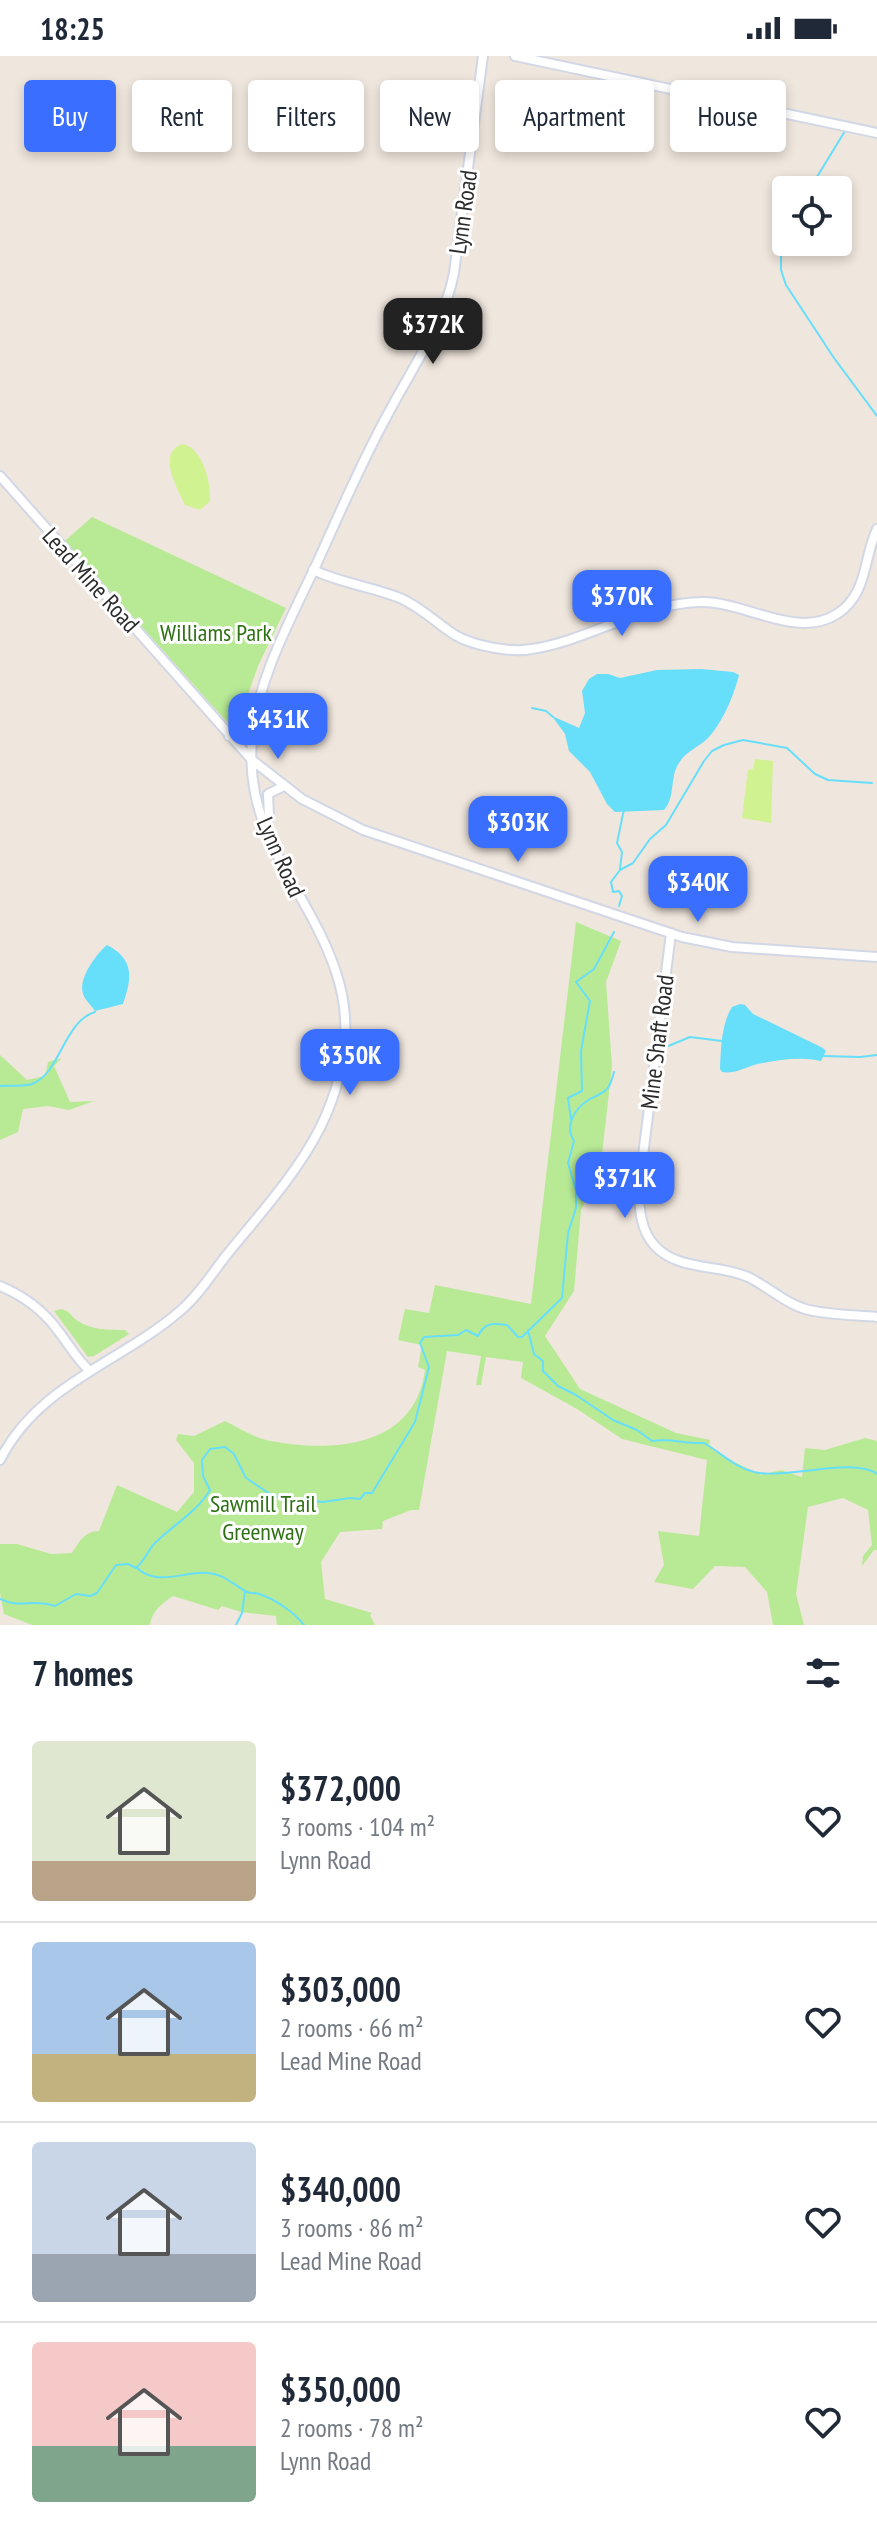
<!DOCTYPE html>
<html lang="en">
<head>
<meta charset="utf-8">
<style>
	:root { --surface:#fff; --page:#f6f6f7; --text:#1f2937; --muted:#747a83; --line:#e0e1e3; --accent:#3a6eff }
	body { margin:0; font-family:"PT Sans Narrow",sans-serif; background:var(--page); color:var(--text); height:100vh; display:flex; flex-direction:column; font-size:30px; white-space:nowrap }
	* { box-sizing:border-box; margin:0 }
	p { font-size:26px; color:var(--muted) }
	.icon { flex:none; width:44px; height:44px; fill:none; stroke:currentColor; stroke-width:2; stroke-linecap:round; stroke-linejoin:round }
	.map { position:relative; height:1569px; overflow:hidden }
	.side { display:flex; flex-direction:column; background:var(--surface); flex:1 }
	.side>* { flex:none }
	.top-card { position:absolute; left:24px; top:24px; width:830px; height:72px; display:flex; gap:16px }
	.buttons { position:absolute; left:772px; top:120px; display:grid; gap:16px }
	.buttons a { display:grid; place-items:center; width:80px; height:80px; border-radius:8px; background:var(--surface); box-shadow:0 4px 12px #0003; font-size:40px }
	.price { position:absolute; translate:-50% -68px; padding:0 18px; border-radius:16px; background:var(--accent); color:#fff; font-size:26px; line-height:52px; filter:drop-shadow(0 2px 4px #0008) }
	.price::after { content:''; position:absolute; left:50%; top:48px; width:24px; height:18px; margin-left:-12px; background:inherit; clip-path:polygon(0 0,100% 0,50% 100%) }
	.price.current { background:#222; color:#fff }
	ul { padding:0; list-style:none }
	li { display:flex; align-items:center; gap:24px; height:200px; padding:0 32px }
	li+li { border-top:2px solid var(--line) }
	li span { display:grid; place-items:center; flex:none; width:224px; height:160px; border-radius:8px; color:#555 }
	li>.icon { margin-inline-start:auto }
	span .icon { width:96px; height:96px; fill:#fffc; stroke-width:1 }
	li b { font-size:34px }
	h2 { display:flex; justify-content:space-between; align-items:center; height:96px; padding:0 32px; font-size:34px }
	.chip { padding:0 28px; border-radius:8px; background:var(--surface); box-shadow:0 4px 12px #0003; font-size:28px; line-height:72px }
	.chip.current { background:var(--accent); color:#fff }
	.status { display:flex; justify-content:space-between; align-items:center; height:56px; padding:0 40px; background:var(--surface); direction:ltr }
	.status svg { height:22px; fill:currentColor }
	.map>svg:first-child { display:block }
	.green { fill:#b8ea95 }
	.pitch { fill:#d0f290 }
	.water { fill:#67defa }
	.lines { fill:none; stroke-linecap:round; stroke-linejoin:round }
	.stream { stroke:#67defa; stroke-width:2 }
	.secondary-casing { stroke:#d2d7e6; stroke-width:12 }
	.secondary { stroke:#fff; stroke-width:8 }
	.labels { text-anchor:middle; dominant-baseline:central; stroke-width:6; stroke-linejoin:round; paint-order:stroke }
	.street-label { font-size:24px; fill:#2c2c2c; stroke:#fff }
	.park-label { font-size:24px; fill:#2e7114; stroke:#fff }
</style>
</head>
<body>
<div class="status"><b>18:25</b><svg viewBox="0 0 49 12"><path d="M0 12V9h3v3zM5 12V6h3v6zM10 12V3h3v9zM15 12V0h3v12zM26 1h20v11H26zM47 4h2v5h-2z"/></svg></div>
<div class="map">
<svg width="877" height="1569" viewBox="0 0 877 1569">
	<rect width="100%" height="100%" fill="#efe6dd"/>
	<path class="green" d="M 92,461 L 286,552 L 258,610 L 235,675 L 65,485 Z
		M 576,866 L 621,885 L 606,926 L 612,1010 L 600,1116 L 581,1154 L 574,1235 L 545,1280 L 580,1333 L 676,1377 L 710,1384 L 709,1391 C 725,1403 743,1410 761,1419 L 781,1414 L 802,1421 L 805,1392 L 825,1394 L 865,1382 L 877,1385 L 877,1494 L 874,1494 L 862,1510 L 863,1500 L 872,1489 L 868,1454 L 843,1442 L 808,1451 L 796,1538 L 804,1569 L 773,1569 L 767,1536 L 745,1511 L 715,1510 L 693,1533 L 654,1526 L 664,1509 L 658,1475 L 699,1480 L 707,1404 L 622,1383 L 577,1353 L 521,1322 L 523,1306 L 486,1301 L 481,1329 L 476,1329 L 481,1300 L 447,1295 L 419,1454 L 411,1454 L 383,1465 L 382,1473 L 340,1476 L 321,1506 L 325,1543 L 372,1557 L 370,1559 L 375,1569 L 277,1569 L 276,1560 L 241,1556 L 222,1550 L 218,1554 L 173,1540 C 161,1548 152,1555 150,1569 L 32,1569 L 4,1558 L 0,1537 L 0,1488 L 17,1488 L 51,1498 L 72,1497 C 78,1487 86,1474 99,1475 L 117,1429 L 177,1456 L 194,1436 L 194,1407 L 176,1384 L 178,1378 L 194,1380 L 225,1365 C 239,1372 256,1383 271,1385 C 334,1397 415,1391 425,1314 L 418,1311 L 422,1289 L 398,1284 L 405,1253 L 429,1257 L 435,1229 L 531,1248 Z
		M 0,999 L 27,1024 L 45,1020 L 48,1006 L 62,1002 L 54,1010 L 70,1046 L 94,1045 L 69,1054 L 48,1050 L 23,1053 L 18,1076 L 0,1084 Z
		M 61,1253 C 71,1255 70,1260 78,1265 C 92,1274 108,1274 125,1274 L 129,1278 L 94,1300 L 88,1301 L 54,1255 Z"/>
	<path class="pitch" d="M 183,388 C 203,393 211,426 210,445 L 200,454 L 185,449 C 177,432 156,396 183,388 Z
		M 755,703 L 773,705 L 771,767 L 742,762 L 748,714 L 753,713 Z"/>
	<path class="water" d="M 701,613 L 733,616 L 739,619 C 734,639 723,666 708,682 C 699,691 686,695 679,707 C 669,722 676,741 664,754 L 615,756 L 607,748 L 590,716 L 569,695 L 565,678 L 552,660 L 579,672 L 585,657 L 582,635 L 589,623 L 597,618 L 608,618 L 620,622 L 657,614 Z
		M 107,889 C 136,904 131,924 123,948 L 95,955 C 92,950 86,945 84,940 C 76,925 96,898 107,889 Z
		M 740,948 L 745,949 L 753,958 L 823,992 L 826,995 L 821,1005 C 801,1000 774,1004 754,1009 C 742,1013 734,1018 722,1016 L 720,1013 C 721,993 721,969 732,951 Z"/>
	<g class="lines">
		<path class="stream" d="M 809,134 L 845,75
			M 786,178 L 781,195 L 781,214 L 786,229 L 834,302 L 877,360
			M 532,652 L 546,655 L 553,661
			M 620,813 L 622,796 L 617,787 L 624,753
			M 619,850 L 622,840 L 619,835 L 613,836 L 611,826 L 620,814 L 633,807 L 650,783 L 666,769 L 704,705 L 712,695 L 724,689 L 743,684 L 787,692 L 815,718 L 828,724 L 872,727
			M 666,991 L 690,981 L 722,985
			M 824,1000 L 860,1001 L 877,999
			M 0,1030 C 10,1029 23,1031 32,1028 C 60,1018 64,965 95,956
			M 571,1063 L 568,1042 L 582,1035 L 581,995 L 590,945 L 576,926 L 594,913 L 614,876
			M 528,1274 L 534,1298 L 543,1305 L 543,1315 L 558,1330 L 576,1339 L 613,1364 L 637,1374 L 652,1385 C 671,1382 686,1388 704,1387 C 723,1398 736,1413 759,1417 C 788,1422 856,1401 877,1418
			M 137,1512 C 157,1531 184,1515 208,1517 C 225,1518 233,1529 247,1536 C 251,1538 254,1536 259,1538 C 275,1543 294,1556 304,1569
			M 0,1543 C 20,1553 32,1542 55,1550 L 76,1538 L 90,1540 L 97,1537 L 116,1509 L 128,1508 L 136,1512 C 145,1505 147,1495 155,1487 C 174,1468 196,1457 210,1434 L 203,1420 L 202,1404 L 210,1393 L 225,1391 L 234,1398 L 246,1422 L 273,1440 L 323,1446 L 350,1442 L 360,1443 L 365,1437 L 372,1437 L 415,1366 L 429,1311 L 420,1287 L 424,1281 L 458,1279 L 466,1274 L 478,1280 C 485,1266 493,1267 507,1269 L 518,1281 L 522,1281 L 562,1242 L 568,1177 L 576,1152 L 576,1134 L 568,1107 L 574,1085 C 564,1069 575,1052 590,1043 C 596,1040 602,1038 607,1033 C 611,1029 612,1022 614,1016
			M 236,1569 L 242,1557 L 245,1535"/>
		<g class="secondary-casing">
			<path id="secondary" d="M 515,0 L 877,77
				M 0,420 L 252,704 L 302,743 L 363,774 L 682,881 L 732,891 L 877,901
				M 313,514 C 341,527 372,531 400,542 C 421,551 436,567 455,579 C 474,590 511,597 532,593 C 590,584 642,547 701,546 C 745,545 796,584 837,558 C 868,538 863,503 877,473
				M 229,680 L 242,677 L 254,655
				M 265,773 L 269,760 L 268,738 L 284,730
				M 671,877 L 639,1131 C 639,1151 640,1174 655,1190 C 678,1215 719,1208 748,1221 C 769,1231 787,1249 809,1254 C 831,1259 855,1259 877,1261
				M 0,1230 C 24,1240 44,1255 59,1276 C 70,1290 77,1304 90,1315
				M 0,1404 C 38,1328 120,1307 180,1255 C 198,1240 211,1219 225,1201 C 258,1160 296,1119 320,1072 C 344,1023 354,969 336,916 C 308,832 244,782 252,683 C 258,621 291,563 317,507 C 340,456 362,405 389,356 C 413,310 444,268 454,217 L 483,0"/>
		</g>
		<use href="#secondary" class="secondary"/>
	</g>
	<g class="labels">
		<g class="street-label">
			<text transform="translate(463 156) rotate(-82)">Lynn Road</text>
			<text transform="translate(91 524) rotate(48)">Lead Mine Road</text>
			<text transform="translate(281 801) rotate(66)">Lynn Road</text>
			<text transform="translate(657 986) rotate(-83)">Mine Shaft Road</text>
		</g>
		<g class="park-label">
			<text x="216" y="576">Williams Park</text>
			<text x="263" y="1447">Sawmill Trail<tspan x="263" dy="28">Greenway</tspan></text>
		</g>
	</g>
</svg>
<div class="buttons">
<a><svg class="icon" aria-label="locate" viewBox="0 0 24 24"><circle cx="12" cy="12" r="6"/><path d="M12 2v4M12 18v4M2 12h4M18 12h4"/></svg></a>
</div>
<b class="price current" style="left:433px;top:310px">$372K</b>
<b class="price" style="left:622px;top:582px">$370K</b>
<b class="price" style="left:278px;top:705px">$431K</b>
<b class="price" style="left:518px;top:808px">$303K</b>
<b class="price" style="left:698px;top:868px">$340K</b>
<b class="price" style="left:350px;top:1041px">$350K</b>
<b class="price" style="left:625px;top:1164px">$371K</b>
<div class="top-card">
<a class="chip current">Buy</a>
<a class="chip">Rent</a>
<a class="chip">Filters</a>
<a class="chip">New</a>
<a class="chip">Apartment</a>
<a class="chip">House</a>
</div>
</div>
<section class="side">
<h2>7 homes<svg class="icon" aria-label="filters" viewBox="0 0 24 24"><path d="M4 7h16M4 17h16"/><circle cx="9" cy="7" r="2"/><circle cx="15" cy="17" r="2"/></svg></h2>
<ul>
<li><span style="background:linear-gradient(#dfe7d0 75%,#b9a48a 0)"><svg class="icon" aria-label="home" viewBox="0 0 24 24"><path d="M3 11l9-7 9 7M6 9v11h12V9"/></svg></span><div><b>$372,000</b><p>3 rooms · 104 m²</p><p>Lynn Road</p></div><svg class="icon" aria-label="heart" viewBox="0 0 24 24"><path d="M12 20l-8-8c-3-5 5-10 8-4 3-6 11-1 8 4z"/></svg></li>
<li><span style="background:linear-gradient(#a9c7e8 70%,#c2b280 0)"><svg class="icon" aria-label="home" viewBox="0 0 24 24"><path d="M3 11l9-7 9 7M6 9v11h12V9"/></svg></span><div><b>$303,000</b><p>2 rooms · 66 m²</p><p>Lead Mine Road</p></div><svg class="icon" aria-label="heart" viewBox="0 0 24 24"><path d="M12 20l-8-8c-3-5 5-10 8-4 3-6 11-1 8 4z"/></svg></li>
<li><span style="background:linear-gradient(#c9d6e8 70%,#9aa5b1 0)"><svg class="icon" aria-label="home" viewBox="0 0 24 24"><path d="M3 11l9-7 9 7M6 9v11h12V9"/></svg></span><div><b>$340,000</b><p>3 rooms · 86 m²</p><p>Lead Mine Road</p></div><svg class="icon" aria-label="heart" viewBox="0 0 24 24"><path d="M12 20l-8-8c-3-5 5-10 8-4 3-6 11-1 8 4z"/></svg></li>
<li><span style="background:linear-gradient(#f6c9c9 65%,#7fa58c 0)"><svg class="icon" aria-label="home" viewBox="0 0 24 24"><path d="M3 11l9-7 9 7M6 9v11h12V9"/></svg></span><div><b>$350,000</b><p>2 rooms · 78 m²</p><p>Lynn Road</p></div><svg class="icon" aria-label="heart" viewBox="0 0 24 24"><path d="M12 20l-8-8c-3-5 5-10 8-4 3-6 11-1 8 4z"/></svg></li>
</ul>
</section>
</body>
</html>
